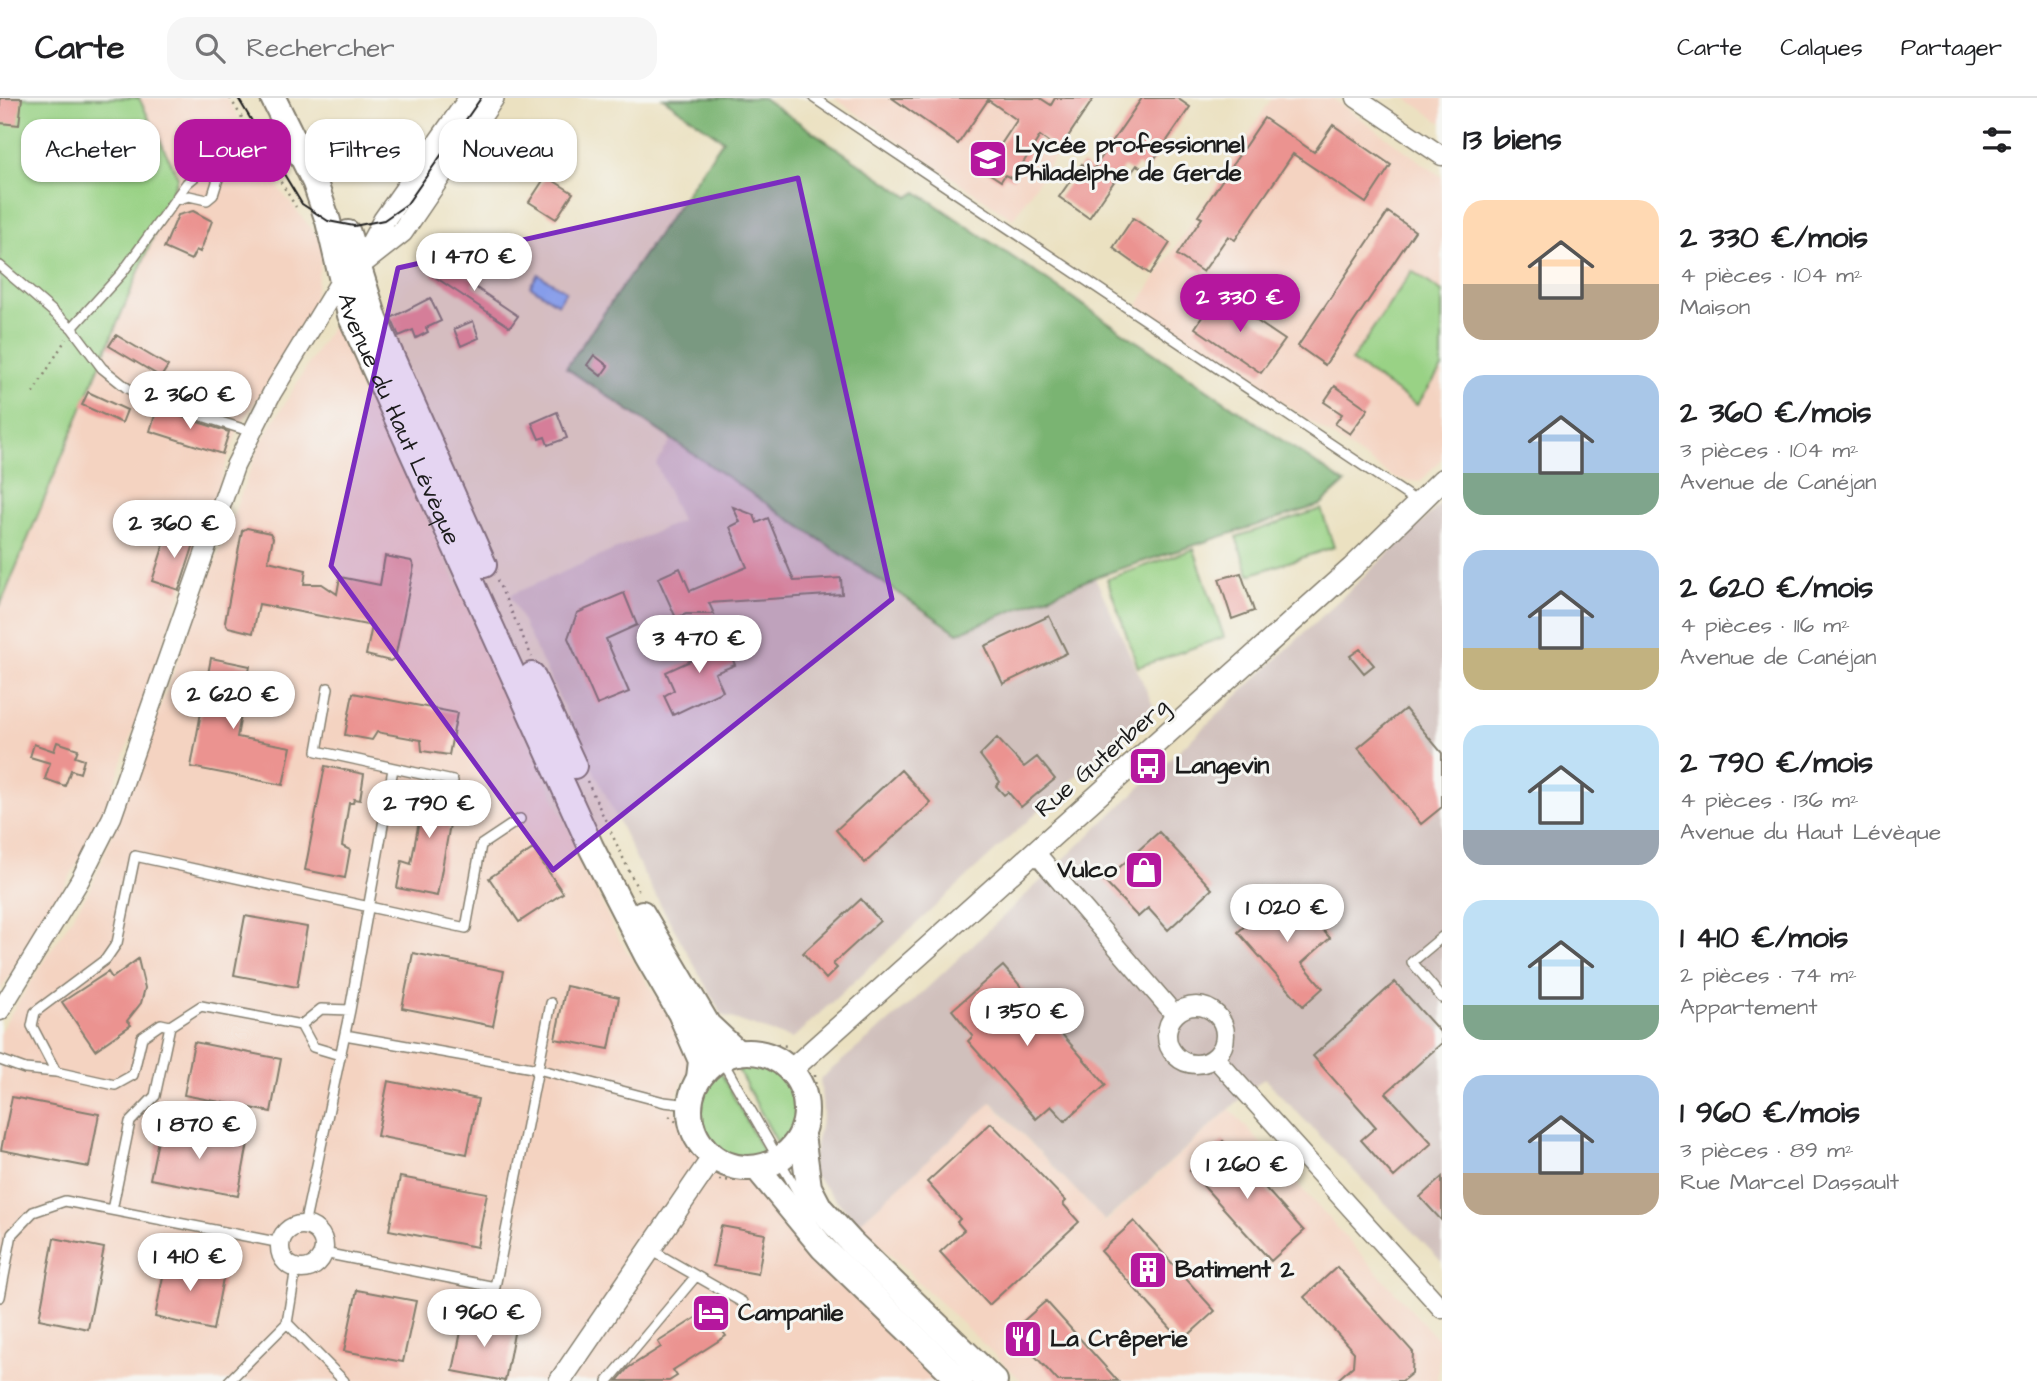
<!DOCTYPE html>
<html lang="fr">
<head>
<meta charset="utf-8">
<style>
	:root { --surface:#fff; --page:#f6f6f6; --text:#202124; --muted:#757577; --line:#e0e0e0; --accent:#b5179e }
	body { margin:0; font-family:"Architects Daughter",sans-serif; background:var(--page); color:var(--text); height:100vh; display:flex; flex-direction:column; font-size:26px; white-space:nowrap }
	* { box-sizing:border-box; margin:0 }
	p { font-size:23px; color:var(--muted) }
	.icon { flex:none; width:38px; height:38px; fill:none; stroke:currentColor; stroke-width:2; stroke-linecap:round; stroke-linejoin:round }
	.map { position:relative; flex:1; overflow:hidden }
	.drawer { display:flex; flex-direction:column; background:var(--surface); width:595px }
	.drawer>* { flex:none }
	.top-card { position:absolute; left:21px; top:21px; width:665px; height:63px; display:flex; gap:14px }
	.price { position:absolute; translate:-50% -60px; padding:0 16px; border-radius:24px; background:#fff; color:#222; font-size:23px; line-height:46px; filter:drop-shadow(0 2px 4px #0008) }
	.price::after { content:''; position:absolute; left:50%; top:42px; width:21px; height:16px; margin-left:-10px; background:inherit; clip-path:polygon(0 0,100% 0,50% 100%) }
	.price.active { background:var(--accent); color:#fff }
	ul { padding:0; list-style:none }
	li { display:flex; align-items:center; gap:21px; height:175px; padding:0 21px }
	li span { display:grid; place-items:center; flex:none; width:196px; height:140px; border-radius:21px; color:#555 }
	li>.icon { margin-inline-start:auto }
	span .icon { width:84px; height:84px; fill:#fffc; stroke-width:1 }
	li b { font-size:30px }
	h2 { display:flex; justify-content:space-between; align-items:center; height:84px; padding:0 21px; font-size:30px }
	.tag { padding:0 24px; border-radius:21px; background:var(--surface); box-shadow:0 2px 5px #0004; font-size:24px; line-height:63px }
	.tag.active { background:var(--accent); color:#fff }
	header { display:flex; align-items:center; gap:42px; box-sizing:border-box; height:98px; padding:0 35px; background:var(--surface); border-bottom:2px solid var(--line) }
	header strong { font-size:33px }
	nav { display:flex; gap:38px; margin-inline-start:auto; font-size:24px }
	.search { width:490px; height:63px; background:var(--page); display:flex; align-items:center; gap:18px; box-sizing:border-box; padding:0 24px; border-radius:21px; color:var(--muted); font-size:26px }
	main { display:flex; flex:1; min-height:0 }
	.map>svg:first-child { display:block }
	.built { fill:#f4d3c1 }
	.industrial { fill:#d0c0bc }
	.green { fill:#99d285; stroke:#5a7750; stroke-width:2 }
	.forest { fill:#7ab472; stroke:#4b6847; stroke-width:2 }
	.water { fill:#89baf5; stroke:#526b88; stroke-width:2 }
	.building { fill:#eb9390 }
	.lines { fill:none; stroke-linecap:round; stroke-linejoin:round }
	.service-casing { stroke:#847e6e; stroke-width:12 }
	.minor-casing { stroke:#847e6e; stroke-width:21 }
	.tertiary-casing { stroke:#847e6e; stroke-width:24 }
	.secondary-casing { stroke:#847e6e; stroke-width:28 }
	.path { stroke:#847e6e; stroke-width:2.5; stroke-dasharray:2 5; stroke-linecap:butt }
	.service { stroke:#fff; stroke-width:9 }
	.minor { stroke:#fff; stroke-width:18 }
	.tertiary { stroke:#fff; stroke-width:21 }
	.secondary { stroke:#fff; stroke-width:24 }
	.tram { stroke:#1c1c1c; stroke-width:2 }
	.marked { fill:#7b2cbf; fill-opacity:0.2; stroke:#7b2cbf; stroke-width:5; stroke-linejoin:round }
	.labels { text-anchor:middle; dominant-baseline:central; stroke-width:6; stroke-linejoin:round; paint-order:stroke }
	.poi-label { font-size:24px; font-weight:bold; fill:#1c1c1c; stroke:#f6f6f2; text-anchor:start }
	.street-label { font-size:24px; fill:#1c1c1c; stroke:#f6f6f2 }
</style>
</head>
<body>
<header>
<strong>Carte</strong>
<div class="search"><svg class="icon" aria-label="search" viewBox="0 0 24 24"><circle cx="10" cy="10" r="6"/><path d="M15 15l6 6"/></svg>Rechercher</div>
<nav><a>Carte</a><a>Calques</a><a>Partager</a></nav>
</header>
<main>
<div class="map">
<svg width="1442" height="1283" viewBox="0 0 1442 1283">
	<rect width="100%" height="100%" fill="#f6f6f2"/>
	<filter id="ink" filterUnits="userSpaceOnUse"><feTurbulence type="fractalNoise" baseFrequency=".0143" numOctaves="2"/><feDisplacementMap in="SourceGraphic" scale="14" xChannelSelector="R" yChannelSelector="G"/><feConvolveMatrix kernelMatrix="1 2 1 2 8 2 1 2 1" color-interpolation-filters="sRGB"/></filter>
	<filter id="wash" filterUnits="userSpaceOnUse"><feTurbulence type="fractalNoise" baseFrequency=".00686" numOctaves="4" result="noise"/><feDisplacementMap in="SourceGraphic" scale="28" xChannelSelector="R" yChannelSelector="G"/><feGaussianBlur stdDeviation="1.57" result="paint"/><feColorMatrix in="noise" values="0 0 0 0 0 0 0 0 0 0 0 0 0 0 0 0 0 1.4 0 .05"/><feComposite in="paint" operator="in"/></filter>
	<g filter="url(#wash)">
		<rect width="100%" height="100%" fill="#ebe1c1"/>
		<path class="built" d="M 0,0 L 227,0 L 280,92 L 324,146 L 313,206 L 273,278 L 239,329 L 103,719 L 56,804 L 0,893 Z
			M 834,0 L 1094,0 L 1013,121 Z
			M 1272,0 L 1332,0 L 1442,79 L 1442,360 L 1420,384 L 1396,381 L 1138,207 Z
			M 1406,0 L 1442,0 L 1442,25 Z
			M 336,221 L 616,836 L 696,960 L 672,1005 L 688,1038 L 712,1072 L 775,1084 L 957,1283 L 0,1283 L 0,933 L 92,788 L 260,346 Z
			M 991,1004 L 1105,1123 L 1100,1129 L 1230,1011 L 1440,1244 L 1437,1283 L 1022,1283 L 858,1126 Z"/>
		<path class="industrial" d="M 671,342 L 958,535 L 1095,479 L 1153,607 L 792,941 L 722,917 L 642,773 L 510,497 L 681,423 L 656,366 Z
			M 1442,405 L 1442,1164 L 1264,980 L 1105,1123 L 992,1004 L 858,1126 L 810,1073 L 823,1015 L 820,981 L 909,907 Z"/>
		<path class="green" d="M 0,0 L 139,0 L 178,79 L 0,508 Z
			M 1412,173 L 1442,194 L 1442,270 L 1417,307 L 1351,263 Z
			M 1321,411 L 1334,449 L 1249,477 L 1236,439 Z
			M 1194,451 L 1224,539 L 1138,569 L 1107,481 Z
			M 749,964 C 790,971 818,1022 780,1050 L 735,966 Z
			M 720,973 L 766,1059 C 711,1076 675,1009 720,973 Z"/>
		<path class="forest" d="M 663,0 L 763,0 L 909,99 L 917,94 L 1345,385 L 1320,407 L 1095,479 L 958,535 L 566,270 L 723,42 Z"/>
		<path class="water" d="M 538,176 L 566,193 L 558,206 L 530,188 Z"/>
		<g id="blocks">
			<path class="building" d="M 0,0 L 22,0 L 19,27 L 0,25 Z
				M 892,0 L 1040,0 L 1051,7 L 1055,0 L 1094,0 L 1059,52 L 1040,38 L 1013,81 L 1005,77 L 1001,83 L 984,72 L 1017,22 L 988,2 L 958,46 Z
				M 1142,0 L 1177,0 L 1190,9 L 1146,73 L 1137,67 L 1132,74 L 1124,69 L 1089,120 L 1059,99 L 1082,66 L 1092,73 Z
				M 1264,20 L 1314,54 L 1333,27 L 1391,67 L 1366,105 L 1293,56 L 1235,142 L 1228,138 L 1203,174 L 1177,157 L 1202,120 L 1198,118 Z
				M 392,23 L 405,34 L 384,63 L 361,48 L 375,29 L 383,35 Z
				M 546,78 L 573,95 L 556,121 L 529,104 Z
				M 193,113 L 212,123 L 200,154 L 196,152 L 191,162 L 164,150 L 178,117 Z
				M 1388,114 L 1415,133 L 1325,267 L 1298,248 Z
				M 1133,120 L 1170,145 L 1150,176 L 1113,150 Z
				M 440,165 L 452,173 L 454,169 L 475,183 L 472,187 L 518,218 L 510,229 L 432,177 Z
				M 1217,196 L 1285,242 L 1261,275 L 1195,230 Z
				M 430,200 L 441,223 L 426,230 L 428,234 L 416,240 L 413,232 L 399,238 L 391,220 Z
				M 473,223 L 479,240 L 461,248 L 454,231 Z
				M 116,237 L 168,268 L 161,279 L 109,248 Z
				M 594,257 L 608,268 L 601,278 L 587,267 Z
				M 1335,288 L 1368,311 L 1350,336 L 1335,326 L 1342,316 L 1324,304 Z
				M 88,294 L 127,312 L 122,325 L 82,307 Z
				M 157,311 L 229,334 L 222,356 L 150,333 Z
				M 557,314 L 567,340 L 548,347 L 545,339 L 539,341 L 532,325 Z
				M 733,409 L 754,417 L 757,425 L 768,420 L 794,483 L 841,480 L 842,496 L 709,505 L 714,516 L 686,516 L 676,520 L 658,480 L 680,470 L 690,493 L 747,469 L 730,429 L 740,424 Z
				M 247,430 L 270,435 L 273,440 L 268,463 L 306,472 L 304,486 L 322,486 L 337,496 L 340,479 L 380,487 L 385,458 L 411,463 L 414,468 L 395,560 L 390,563 L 366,557 L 372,528 L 259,506 L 253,535 L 228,529 L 225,524 L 242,433 Z
				M 169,431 L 196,440 L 179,492 L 152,483 Z
				M 1241,475 L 1254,513 L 1232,521 L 1219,481 Z
				M 624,495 L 637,527 L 606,541 L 629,594 L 597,607 L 568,540 L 577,515 Z
				M 1049,518 L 1067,555 L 1003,586 L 985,548 Z
				M 719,529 L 735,567 L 715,575 L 723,593 L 673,617 L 664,598 L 674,592 L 666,574 L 712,553 L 704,535 Z
				M 1360,551 L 1374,567 L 1364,575 L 1350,558 Z
				M 211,560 L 250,568 L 237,639 L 291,649 L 283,687 L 191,669 Z
				M 353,595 L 457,615 L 449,657 L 422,653 L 421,642 L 377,634 L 372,642 L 345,637 Z
				M 1405,611 L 1442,655 L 1442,709 L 1421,726 L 1358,650 Z
				M 997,640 L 1024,669 L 1037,659 L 1055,681 L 1021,709 L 1008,694 L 1004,697 L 996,688 L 1000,684 L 980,657 Z
				M 57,644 L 78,651 L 75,659 L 84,662 L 80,675 L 71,672 L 65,688 L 45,681 L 50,665 L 30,659 L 34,646 L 54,653 Z
				M 325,668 L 364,676 L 360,702 L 354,701 L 353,705 L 349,705 L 342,748 L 350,752 L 345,780 L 305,772 Z
				M 901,672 L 931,705 L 865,765 L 836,732 Z
				M 417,686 L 456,693 L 437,798 L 397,790 L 402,763 L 411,766 L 420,718 L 412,713 Z
				M 1159,734 L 1212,791 L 1168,832 L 1148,810 L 1138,819 L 1104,783 Z
				M 533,751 L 563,795 L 519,824 L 489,780 Z
				M 1286,791 L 1330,840 L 1302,865 L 1323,890 L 1303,908 L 1238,834 Z
				M 861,801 L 880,823 L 833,866 L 837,870 L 826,881 L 803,855 Z
				M 245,818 L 307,829 L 297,889 L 234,877 Z
				M 413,855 L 504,873 L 493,928 L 402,910 Z
				M 138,861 L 145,890 L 141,905 L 127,923 L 131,927 L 95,952 L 62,904 L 108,874 L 112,880 Z
				M 1003,868 L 1106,987 L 1065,1023 L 1051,1008 L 1036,1021 L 968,943 L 973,938 L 952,912 Z
				M 1395,884 L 1442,936 L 1442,945 L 1386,995 L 1432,1045 L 1394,1079 L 1361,1042 L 1376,1029 L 1313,958 Z
				M 566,888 L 619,899 L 609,951 L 555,941 Z
				M 194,944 L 281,961 L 271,1014 L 184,997 Z
				M 388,983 L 478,1001 L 467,1056 L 377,1038 Z
				M 12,999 L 99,1016 L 89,1069 L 1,1052 Z
				M 991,1025 L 1066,1103 L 1063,1106 L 1079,1124 L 989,1207 L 940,1154 L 964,1132 L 957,1124 L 960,1121 L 927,1084 Z
				M 161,1028 L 248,1045 L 238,1098 L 150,1081 Z
				M 1223,1043 L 1304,1133 L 1271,1163 L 1190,1073 Z
				M 400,1079 L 487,1095 L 477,1149 L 389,1132 Z
				M 1442,1079 L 1442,1123 L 1420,1099 Z
				M 1134,1123 L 1215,1213 L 1182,1243 L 1101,1153 Z
				M 721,1128 L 765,1136 L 758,1176 L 713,1168 Z
				M 54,1140 L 104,1150 L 88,1231 L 39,1221 Z
				M 167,1158 L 225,1170 L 213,1232 L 155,1219 Z
				M 1337,1169 L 1413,1254 L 1412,1275 L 1402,1283 L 1336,1283 L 1353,1268 L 1354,1254 L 1304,1199 Z
				M 357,1192 L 416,1203 L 403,1264 L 344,1253 Z
				M 1046,1203 L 1118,1283 L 1058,1283 L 1012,1233 Z
				M 708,1212 L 726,1238 L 673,1272 L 677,1278 L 669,1283 L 617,1283 L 628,1270 L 661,1249 L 658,1244 Z
				M 464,1219 L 515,1230 L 505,1283 L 453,1273 Z"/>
		</g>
	</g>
	<g filter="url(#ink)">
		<use href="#blocks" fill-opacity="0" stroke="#847e6e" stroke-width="2"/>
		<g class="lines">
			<g class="service-casing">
				<path id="service" d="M 814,0 L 1419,405
					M 0,168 L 72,230 L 102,270 L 127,290 L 149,301 L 252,334
					M 72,230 L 122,175 L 187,85 L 198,76 L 211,74 L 218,81 L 213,97 L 207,102 L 189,98 L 176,102
					M 328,590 L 317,653 L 453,683
					M 1442,839 L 1412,864 L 1442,900
					M 170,928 L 201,908 L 301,927
					M 701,933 L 728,973 L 812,1119
					M 345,937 L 538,971 L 664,1004 L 690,1007
					M 340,957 L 313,949 L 301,927 L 321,911 L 350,912
					M 0,962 L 25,971 L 56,974
					M 112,1112 L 130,1024 L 155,998 L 170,928 L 161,926 L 142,939 L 133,977 L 115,987 L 56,974 L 32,928 L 35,914 L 106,861 L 117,845 L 135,758 L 466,830 L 481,747 L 520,721
					M 304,1128 L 350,912 L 393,671
					M 651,1152 L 742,1204
					M 324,1155 L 495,1189 L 551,905
					M 0,1199 L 12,1136 L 33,1114 L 65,1103 L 281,1145
					M 287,1225 L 344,1283
					M 963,1270 L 977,1283
					M 229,1283 L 287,1225 L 296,1170
					M 608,1283 L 696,1178"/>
			</g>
			<g class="minor-casing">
				<path id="minor" d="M 1356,0 L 1442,58
					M 1035,754 L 1175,917
					M1167 937a29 29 0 1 1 58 0a29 29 0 1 1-58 0Z
					M 0,913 L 80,782 L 112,719 L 235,368 L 272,295 L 342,180
					M 1215,960 L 1442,1211
					M280 1149a22 22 0 1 1 44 0a22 22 0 1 1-44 0Z"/>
			</g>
			<g class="tertiary-casing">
				<path id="tertiary" d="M 363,161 L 384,122 L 470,0
					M 347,177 L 402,134 L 493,0
					M 791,972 L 1352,470 L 1442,382
					M 560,1283 L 713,1059"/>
			</g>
			<g class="secondary-casing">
				<g id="secondary">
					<path id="s1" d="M 273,0 L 315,85 L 328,123 L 350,217 L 591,749 L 647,858 L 680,915 L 701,963 L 699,980"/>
					<path d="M 348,135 L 375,221 L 484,467"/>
					<path d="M 532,577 L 574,668"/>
					<path d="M 642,815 L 708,927 L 738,955"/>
					<circle cx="748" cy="1012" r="58"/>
					<path d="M 802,1037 L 809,1089 L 820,1110 L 852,1145 L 995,1283"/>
					<path d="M 757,1070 L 823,1150 L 961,1283"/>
				</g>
			</g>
			<path class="path" d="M 230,0 L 296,109
				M 33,295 L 66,241
				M 497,482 L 532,559
				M 587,683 L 639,794
				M 756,944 L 787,948
				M 815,977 L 817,1023
				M 669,1018 L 679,1026 L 691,1057
				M 719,1082 L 740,1083"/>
			<use href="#service" class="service"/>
			<use href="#minor" class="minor"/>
			<use href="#tertiary" class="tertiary"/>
			<use href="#secondary" class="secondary"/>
			<path class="tram" d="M 238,0 L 302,106 L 328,123 L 354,128 L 384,122 L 407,106 L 481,0"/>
		</g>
	</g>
	<path class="marked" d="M 798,80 L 892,501 L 553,772 L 331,468 L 398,170 Z"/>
	<defs>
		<g id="school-square" transform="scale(2.0125)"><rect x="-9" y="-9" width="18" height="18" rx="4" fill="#b5179e" stroke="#f6f6f2"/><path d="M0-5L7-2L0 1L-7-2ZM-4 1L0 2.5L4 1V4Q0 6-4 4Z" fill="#fff"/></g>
		<g id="bus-square" transform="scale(2.0125)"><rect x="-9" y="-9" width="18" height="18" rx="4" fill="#b5179e" stroke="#f6f6f2"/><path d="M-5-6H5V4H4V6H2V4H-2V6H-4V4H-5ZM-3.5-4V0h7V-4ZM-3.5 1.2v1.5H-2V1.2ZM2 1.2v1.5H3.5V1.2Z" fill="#fff"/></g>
		<g id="shop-square" transform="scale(2.0125)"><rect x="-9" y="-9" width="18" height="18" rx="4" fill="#b5179e" stroke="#f6f6f2"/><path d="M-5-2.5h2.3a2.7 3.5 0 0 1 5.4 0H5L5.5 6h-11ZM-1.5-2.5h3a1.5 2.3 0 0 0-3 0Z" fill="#fff"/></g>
		<g id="building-square" transform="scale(2.0125)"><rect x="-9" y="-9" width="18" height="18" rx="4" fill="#b5179e" stroke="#f6f6f2"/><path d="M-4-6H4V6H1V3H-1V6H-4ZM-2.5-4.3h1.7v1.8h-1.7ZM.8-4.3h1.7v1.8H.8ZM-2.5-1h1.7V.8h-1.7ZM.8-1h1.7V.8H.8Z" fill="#fff"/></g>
		<g id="hotel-square" transform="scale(2.0125)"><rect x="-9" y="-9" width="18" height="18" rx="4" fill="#b5179e" stroke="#f6f6f2"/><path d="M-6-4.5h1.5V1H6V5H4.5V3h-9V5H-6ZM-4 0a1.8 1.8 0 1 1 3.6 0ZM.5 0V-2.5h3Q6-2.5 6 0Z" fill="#fff"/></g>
		<g id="restaurant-square" transform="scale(2.0125)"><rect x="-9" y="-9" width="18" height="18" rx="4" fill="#b5179e" stroke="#f6f6f2"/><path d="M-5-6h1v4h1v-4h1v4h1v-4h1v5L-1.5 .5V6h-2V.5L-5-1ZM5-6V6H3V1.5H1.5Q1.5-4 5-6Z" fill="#fff"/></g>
	</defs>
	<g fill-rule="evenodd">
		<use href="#school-square" x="988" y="61"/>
		<use href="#bus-square" x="1148" y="668"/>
		<use href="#shop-square" x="1144" y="772"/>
		<use href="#building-square" x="1148" y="1172"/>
		<use href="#hotel-square" x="711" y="1215"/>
		<use href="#restaurant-square" x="1023" y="1241"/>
	</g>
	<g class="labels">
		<g class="poi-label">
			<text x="1015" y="47">Lycée professionnel<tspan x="1015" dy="28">Philadelphe de Gerde</tspan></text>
			<text x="1175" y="668">Langevin</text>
			<text x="1117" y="772" text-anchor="end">Vulco</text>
			<text x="1175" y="1172">Batiment 2</text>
			<text x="738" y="1215">Campanile</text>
			<text x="1050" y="1241">La Crêperie</text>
		</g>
		<g class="street-label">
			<text stroke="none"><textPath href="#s1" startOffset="346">Avenue du Haut Lévèque</textPath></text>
			<text transform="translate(1102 660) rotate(-41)">Rue Gutenberg</text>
		</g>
	</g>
</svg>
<b class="price" style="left:474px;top:195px">1 470 €</b>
<b class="price active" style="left:1240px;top:236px">2 330 €</b>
<b class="price" style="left:190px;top:333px">2 360 €</b>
<b class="price" style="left:174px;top:462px">2 360 €</b>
<b class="price" style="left:699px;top:577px">3 470 €</b>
<b class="price" style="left:233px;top:633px">2 620 €</b>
<b class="price" style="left:429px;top:742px">2 790 €</b>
<b class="price" style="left:1287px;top:846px">1 020 €</b>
<b class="price" style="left:1027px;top:950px">1 350 €</b>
<b class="price" style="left:199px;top:1063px">1 870 €</b>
<b class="price" style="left:1247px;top:1103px">1 260 €</b>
<b class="price" style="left:190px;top:1195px">1 410 €</b>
<b class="price" style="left:484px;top:1251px">1 960 €</b>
<div class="top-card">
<a class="tag">Acheter</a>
<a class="tag active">Louer</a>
<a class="tag">Filtres</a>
<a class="tag">Nouveau</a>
</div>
</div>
<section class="drawer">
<h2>13 biens<svg class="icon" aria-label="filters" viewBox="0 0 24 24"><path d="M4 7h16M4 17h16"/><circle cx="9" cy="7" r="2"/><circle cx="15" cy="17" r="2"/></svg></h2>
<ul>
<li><span style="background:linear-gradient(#ffd9b3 60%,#b9a48a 0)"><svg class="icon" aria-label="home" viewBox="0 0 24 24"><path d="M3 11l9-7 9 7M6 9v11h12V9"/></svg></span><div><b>2 330 €/mois</b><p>4 pièces · 104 m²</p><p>Maison</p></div></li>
<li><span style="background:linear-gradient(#a9c7e8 70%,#7fa58c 0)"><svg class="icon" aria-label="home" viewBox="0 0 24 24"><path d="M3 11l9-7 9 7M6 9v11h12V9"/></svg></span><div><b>2 360 €/mois</b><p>3 pièces · 104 m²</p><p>Avenue de Canéjan</p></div></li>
<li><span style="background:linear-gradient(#a9c7e8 70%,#c2b280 0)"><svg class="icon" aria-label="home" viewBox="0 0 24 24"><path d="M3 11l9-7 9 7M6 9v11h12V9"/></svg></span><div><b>2 620 €/mois</b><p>4 pièces · 116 m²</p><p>Avenue de Canéjan</p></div></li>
<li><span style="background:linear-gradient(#bfe0f5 75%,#9aa5b1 0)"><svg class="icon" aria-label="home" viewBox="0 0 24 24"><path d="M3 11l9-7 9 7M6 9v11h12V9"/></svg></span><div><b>2 790 €/mois</b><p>4 pièces · 136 m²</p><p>Avenue du Haut Lévèque</p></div></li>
<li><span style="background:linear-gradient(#bfe0f5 75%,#7fa58c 0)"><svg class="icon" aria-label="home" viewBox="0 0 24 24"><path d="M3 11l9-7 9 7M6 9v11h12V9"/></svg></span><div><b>1 410 €/mois</b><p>2 pièces · 74 m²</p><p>Appartement</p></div></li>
<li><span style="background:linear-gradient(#a9c7e8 70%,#b9a48a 0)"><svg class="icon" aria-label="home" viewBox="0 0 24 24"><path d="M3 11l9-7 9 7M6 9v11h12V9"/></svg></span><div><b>1 960 €/mois</b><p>3 pièces · 89 m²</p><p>Rue Marcel Dassault</p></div></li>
</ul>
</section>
</main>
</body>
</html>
